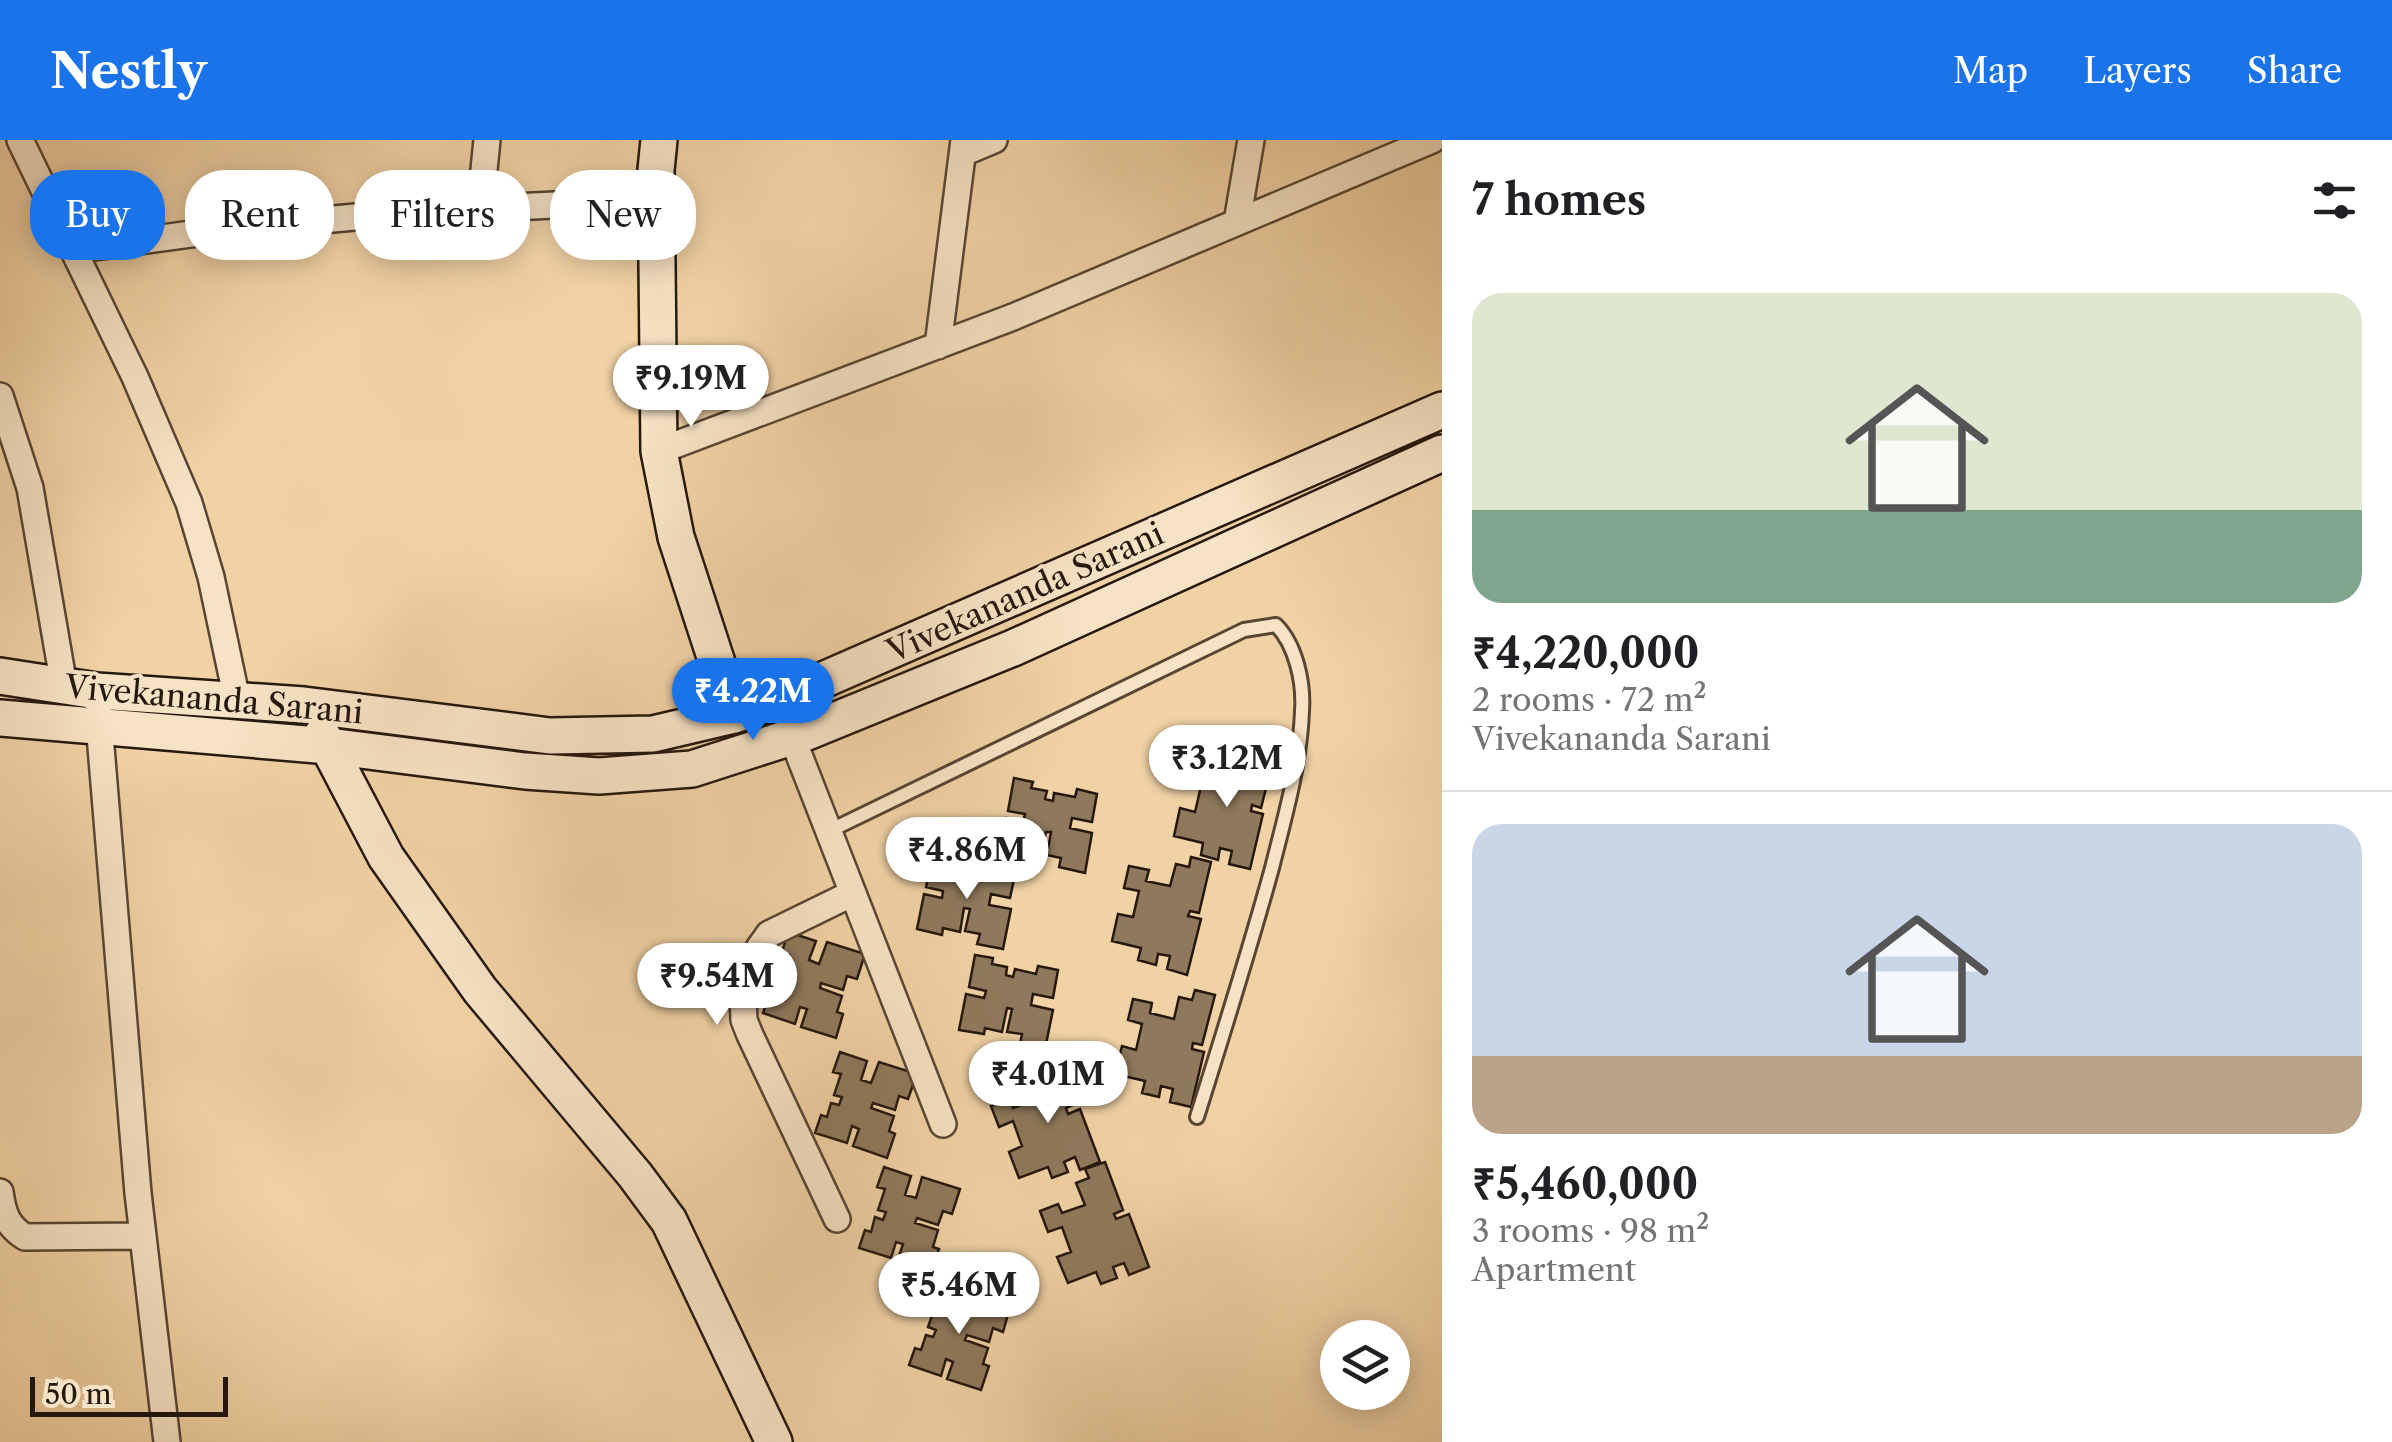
<!DOCTYPE html>
<html lang="en">
<head>
<meta charset="utf-8">
<style>
	:root { --surface:#fff; --page:#f2f2f2; --text:#202124; --muted:#757577; --line:#e0e0e0; --accent:#1a73e8 }
	body { margin:0; font-family:"Libre Caslon Text",serif; background:var(--page); color:var(--text); height:100vh; display:flex; flex-direction:column; font-size:38px; white-space:nowrap }
	* { box-sizing:border-box; margin:0 }
	p { font-size:32px; color:var(--muted) }
	.icon { flex:none; width:55px; height:55px; fill:none; stroke:currentColor; stroke-width:2; stroke-linecap:round; stroke-linejoin:round }
	.map { position:relative; flex:1; overflow:hidden }
	.drawer { display:flex; flex-direction:column; background:var(--surface); width:950px }
	.drawer>* { flex:none }
	.guide { position:absolute; left:30px; top:30px; width:950px; height:90px; display:flex; gap:20px }
	.buttons { position:absolute; left:1320px; top:1180px; display:grid; gap:20px }
	.buttons a { display:grid; place-items:center; width:90px; height:90px; border-radius:50%; background:var(--surface); box-shadow:0 5px 25px #0003; font-size:50px }
	.scale { position:absolute; left:30px; bottom:25px; width:198px; box-sizing:border-box; padding-left:10px; border:5px solid #25180d; border-top:0; font-size:28px; line-height:35px; white-space:nowrap; color:#25180d; -webkit-text-stroke:8px #f6e2c4; paint-order:stroke }
	.price { position:absolute; translate:-50% -85px; padding:0 22px; border-radius:35px; background:#fff; color:#222; font-size:32px; line-height:65px; filter:drop-shadow(0 2px 5px #0008) }
	.price::after { content:''; position:absolute; left:50%; top:60px; width:30px; height:22px; margin-left:-15px; background:inherit; clip-path:polygon(0 0,100% 0,50% 100%) }
	.price.selected { background:var(--accent); color:#fff }
	ul { padding:0; list-style:none }
	li { display:grid; align-content:center; gap:20px; height:530px; padding:0 30px }
	li+li { border-top:2px solid var(--line) }
	li span { display:grid; place-items:center; height:310px; border-radius:30px; color:#555 }
	li>.icon { margin-inline-start:auto }
	span .icon { width:180px; height:180px; fill:#fffc; stroke-width:1 }
	li b { font-size:42px }
	h2 { display:flex; justify-content:space-between; align-items:center; height:120px; padding:0 30px; font-size:42px }
	.tag { padding:0 35px; border-radius:40px; background:var(--surface); box-shadow:0 5px 25px #0003; font-size:35px; line-height:90px }
	.tag.selected { background:var(--accent); color:#fff }
	header { display:flex; align-items:center; gap:60px; box-sizing:border-box; height:140px; padding:0 50px; background:var(--accent); color:#fff }
	header strong { font-size:48px }
	nav { display:flex; gap:55px; margin-inline-start:auto; font-size:35px }
	main { display:flex; flex:1; min-height:0 }
	.map>svg:first-child { display:block }
	.building { fill:#8f795c; stroke:#25180d; stroke-width:2.5 }
	.lines { fill:none; stroke-linecap:round; stroke-linejoin:round }
	.lane-casing { stroke:#584633; stroke-width:18 }
	.street-casing { stroke:#584633; stroke-width:30 }
	.secondary-casing { stroke:#25180d; stroke-width:40 }
	.lane { stroke:#f6e2c4; stroke-width:12 }
	.street { stroke:#f6e2c4; stroke-width:25 }
	.secondary { stroke:#f6e2c4; stroke-width:35 }
	.labels { text-anchor:middle; dominant-baseline:central; stroke-width:8; stroke-linejoin:round; paint-order:stroke }
	.street-label { font-size:32px; fill:#25180d; stroke:#f6e2c4 }
</style>
</head>
<body>
<header>
<strong>Nestly</strong>
<nav><a>Map</a><a>Layers</a><a>Share</a></nav>
</header>
<main>
<div class="map">
<svg width="1442" height="1302" viewBox="0 0 1442 1302">
	<rect width="100%" height="100%" fill="#f1d2a5"/>
	<filter id="stains"><feTurbulence type="fractalNoise" baseFrequency=".002" numOctaves="4"/><feColorMatrix values="0 0 0 0 .2 0 0 0 0 .09 0 0 0 0 .02 0 0 0 .5 -.17"/></filter>
	<radialGradient id="worn" r=".72"><stop offset=".6" stop-color="#630" stop-opacity="0"/><stop offset="1" stop-color="#630" stop-opacity=".3"/></radialGradient>
	<path class="building" d="M 1253,612 L 1274,617 L 1261,668 L 1252,665 L 1251,671 L 1263,674 L 1250,729 L 1229,724 L 1232,711 L 1220,708 L 1218,720 L 1201,715 L 1203,703 L 1174,696 L 1180,668 L 1195,672 L 1201,646 L 1187,642 L 1192,621 L 1211,625 L 1209,635 L 1233,641 L 1238,619 L 1251,622 Z
		M 1014,638 L 1033,642 L 1031,648 L 1047,651 L 1045,659 L 1053,661 L 1054,653 L 1075,657 L 1077,649 L 1097,654 L 1092,682 L 1072,678 L 1070,688 L 1092,693 L 1085,733 L 1059,727 L 1061,718 L 1047,715 L 1051,692 L 1046,692 L 1041,715 L 1025,712 L 1023,718 L 999,713 L 1006,678 L 1023,681 L 1025,674 L 1008,671 Z
		M 933,715 L 951,718 L 950,724 L 965,727 L 964,735 L 971,737 L 973,729 L 994,734 L 995,726 L 1016,730 L 1010,758 L 991,754 L 989,765 L 1011,769 L 1003,809 L 977,804 L 980,794 L 965,791 L 970,769 L 964,768 L 960,792 L 943,788 L 942,795 L 917,789 L 924,754 L 942,758 L 943,751 L 926,747 Z
		M 1191,717 L 1211,722 L 1199,773 L 1190,771 L 1188,776 L 1201,779 L 1187,835 L 1167,829 L 1170,816 L 1158,814 L 1156,825 L 1138,820 L 1141,808 L 1112,801 L 1118,774 L 1133,777 L 1139,751 L 1124,748 L 1129,726 L 1149,730 L 1146,741 L 1170,746 L 1176,724 L 1189,727 Z
		M 788,792 L 816,801 L 809,820 L 819,824 L 827,802 L 865,814 L 857,839 L 847,836 L 843,850 L 821,843 L 820,848 L 842,856 L 837,872 L 843,874 L 836,898 L 801,887 L 807,869 L 800,867 L 795,884 L 763,873 L 769,856 L 775,857 L 779,843 L 787,845 L 790,837 L 782,835 L 789,815 L 782,812 Z
		M 975,815 L 993,818 L 992,824 L 1007,827 L 1006,835 L 1013,837 L 1015,829 L 1036,834 L 1038,826 L 1058,830 L 1053,858 L 1033,854 L 1031,865 L 1053,870 L 1045,909 L 1020,904 L 1022,894 L 1007,892 L 1012,869 L 1007,868 L 1002,892 L 985,888 L 984,894 L 959,890 L 966,854 L 984,858 L 986,851 L 969,847 Z
		M 1195,850 L 1215,855 L 1202,905 L 1193,903 L 1192,909 L 1204,912 L 1191,967 L 1170,962 L 1173,949 L 1161,946 L 1159,957 L 1142,953 L 1145,941 L 1115,934 L 1122,906 L 1136,910 L 1142,884 L 1128,880 L 1133,859 L 1152,863 L 1150,873 L 1174,879 L 1179,857 L 1192,860 Z
		M 840,912 L 867,921 L 861,940 L 871,943 L 879,922 L 917,934 L 908,959 L 899,956 L 895,970 L 873,963 L 871,968 L 894,976 L 889,991 L 895,994 L 887,1018 L 853,1006 L 859,989 L 852,986 L 847,1003 L 815,993 L 821,975 L 827,977 L 831,963 L 839,965 L 842,957 L 834,955 L 841,934 L 833,932 Z
		M 1056,916 L 1075,964 L 1066,968 L 1068,974 L 1080,969 L 1100,1022 L 1080,1030 L 1075,1017 L 1064,1022 L 1068,1032 L 1052,1038 L 1048,1027 L 1019,1038 L 1009,1012 L 1022,1006 L 1013,981 L 999,987 L 991,966 L 1010,959 L 1013,968 L 1036,959 L 1028,938 L 1040,933 L 1037,923 Z
		M 1105,1022 L 1123,1070 L 1114,1074 L 1116,1079 L 1129,1074 L 1149,1127 L 1129,1135 L 1124,1123 L 1113,1127 L 1117,1138 L 1101,1144 L 1096,1132 L 1068,1143 L 1057,1117 L 1071,1112 L 1062,1087 L 1048,1092 L 1040,1071 L 1058,1064 L 1062,1073 L 1085,1065 L 1076,1043 L 1089,1038 L 1085,1029 Z
		M 884,1027 L 911,1036 L 905,1055 L 916,1058 L 922,1037 L 960,1049 L 952,1074 L 943,1071 L 938,1085 L 917,1078 L 915,1083 L 938,1090 L 933,1107 L 939,1109 L 931,1133 L 897,1122 L 903,1104 L 896,1102 L 891,1118 L 859,1108 L 865,1090 L 871,1092 L 875,1077 L 883,1080 L 886,1072 L 878,1070 L 885,1049 L 877,1047 Z
		M 934,1144 L 961,1153 L 955,1173 L 966,1176 L 972,1154 L 1010,1167 L 1003,1192 L 993,1188 L 989,1202 L 967,1195 L 965,1200 L 988,1208 L 983,1224 L 989,1226 L 981,1250 L 947,1239 L 953,1222 L 946,1219 L 941,1236 L 909,1225 L 915,1208 L 921,1210 L 926,1195 L 933,1197 L 936,1190 L 928,1187 L 935,1167 L 928,1164 Z"/>
	<g class="lines">
		<g class="lane-casing">
			<path id="lane" d="M 829,691 L 1244,490 L 1276,485 C 1296,505 1304,543 1302,571 C 1300,625 1285,676 1272,728 C 1249,812 1223,894 1197,977"/>
		</g>
		<g class="street-casing">
			<path id="street" d="M 20,0 L 135,237 L 189,363 L 211,437 L 237,560
				M 963,13 L 994,0
				M 480,69 L 487,0
				M 1237,82 L 1251,0
				M 73,110 L 228,89 L 408,72 L 656,60
				M 938,206 L 964,0
				M 0,256 L 30,348 L 64,546
				M 659,311 L 1013,177 L 1432,0
				M 98,571 L 138,1053 L 167,1302
				M 792,597 L 943,984
				M 0,1052 C 3,1073 7,1086 25,1097 L 143,1096
				M 837,1079 L 750,895 L 744,880 L 743,857 L 759,808 L 769,794 L 853,753"/>
		</g>
		<g class="secondary-casing">
			<path id="secondary" d="M 659,0 L 656,30 L 659,311 L 676,397 L 734,575
				M 0,536 L 97,551 L 304,565 L 550,596 L 653,594 L 734,575 L 791,554 L 1442,270
				M 0,578 L 329,606 L 525,631 L 599,636 L 692,629 L 807,592 L 1013,508 L 1442,313
				M 322,595 L 386,717 L 480,850 L 635,1035 L 669,1081 L 774,1302"/>
		</g>
		<use href="#lane" class="lane"/>
		<use href="#street" class="street"/>
		<use href="#secondary" class="secondary"/>
	</g>
	<g class="labels">
		<g class="street-label">
			<text transform="translate(1025 452) rotate(-24)">Vivekananda Sarani</text>
			<text transform="translate(214 559) rotate(5)">Vivekananda Sarani</text>
		</g>
	</g>
	<rect width="100%" height="100%" filter="url(#stains)"/>
	<rect width="100%" height="100%" fill="url(#worn)"/>
</svg>
<div class="buttons">
<a><svg class="icon" aria-label="layers" viewBox="0 0 24 24"><path d="M12 4l9 5-9 5-9-5zM3 14l9 5 9-5"/></svg></a>
</div>
<div class="scale">50 m</div>
<b class="price" style="left:691px;top:290px">₹9.19M</b>
<b class="price selected" style="left:753px;top:603px">₹4.22M</b>
<b class="price" style="left:1227px;top:670px">₹3.12M</b>
<b class="price" style="left:967px;top:762px">₹4.86M</b>
<b class="price" style="left:717px;top:888px">₹9.54M</b>
<b class="price" style="left:1048px;top:986px">₹4.01M</b>
<b class="price" style="left:959px;top:1197px">₹5.46M</b>
<div class="guide">
<a class="tag selected">Buy</a>
<a class="tag">Rent</a>
<a class="tag">Filters</a>
<a class="tag">New</a>
</div>
</div>
<section class="drawer">
<h2>7 homes<svg class="icon" aria-label="filters" viewBox="0 0 24 24"><path d="M4 7h16M4 17h16"/><circle cx="9" cy="7" r="2"/><circle cx="15" cy="17" r="2"/></svg></h2>
<ul>
<li><span style="background:linear-gradient(#dfe7d0 70%,#7fa58c 0)"><svg class="icon" aria-label="home" viewBox="0 0 24 24"><path d="M3 11l9-7 9 7M6 9v11h12V9"/></svg></span><div><b>₹4,220,000</b><p>2 rooms · 72 m²</p><p>Vivekananda Sarani</p></div></li>
<li><span style="background:linear-gradient(#c9d6e8 75%,#b9a48a 0)"><svg class="icon" aria-label="home" viewBox="0 0 24 24"><path d="M3 11l9-7 9 7M6 9v11h12V9"/></svg></span><div><b>₹5,460,000</b><p>3 rooms · 98 m²</p><p>Apartment</p></div></li>
</ul>
</section>
</main>
</body>
</html>
